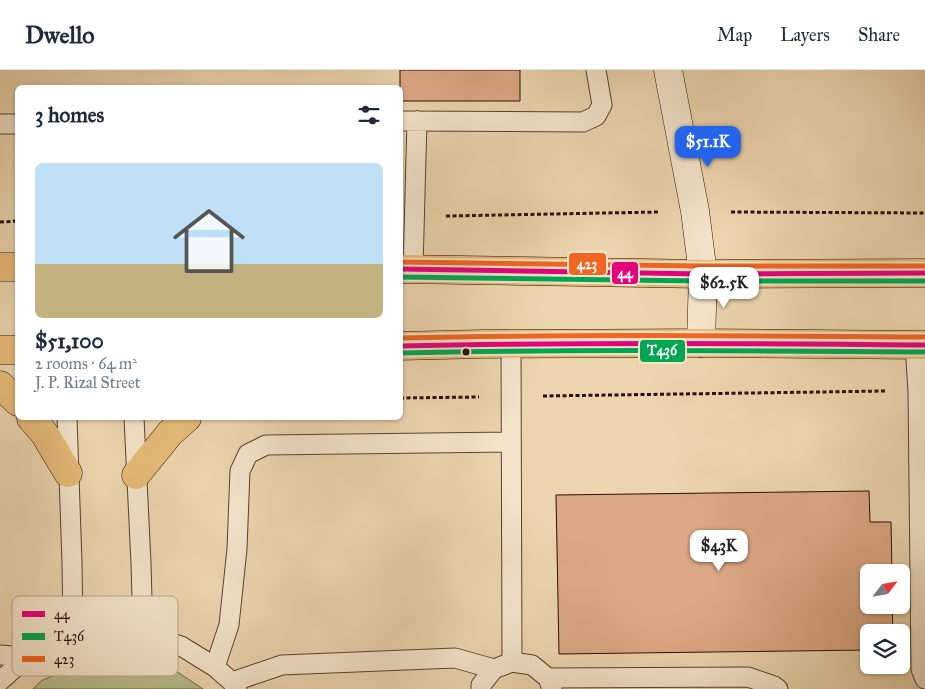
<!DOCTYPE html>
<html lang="en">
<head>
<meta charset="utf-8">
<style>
	:root { --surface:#fff; --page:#f2f2f3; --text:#1f2937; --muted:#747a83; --line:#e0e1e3; --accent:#2563eb }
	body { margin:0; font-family:"IM FELL Great Primer",serif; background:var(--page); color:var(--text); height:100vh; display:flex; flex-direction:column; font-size:19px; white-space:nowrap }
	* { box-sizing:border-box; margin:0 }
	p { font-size:16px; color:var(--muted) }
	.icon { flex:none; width:28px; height:28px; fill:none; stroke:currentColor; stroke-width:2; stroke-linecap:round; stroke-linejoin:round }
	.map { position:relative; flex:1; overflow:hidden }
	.details { position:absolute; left:15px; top:15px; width:388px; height:335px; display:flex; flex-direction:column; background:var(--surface); border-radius:8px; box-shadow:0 1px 4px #0004 }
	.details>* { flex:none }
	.needle { width:32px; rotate:59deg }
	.buttons { position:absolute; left:860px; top:494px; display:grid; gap:10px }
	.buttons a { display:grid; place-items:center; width:50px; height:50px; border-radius:8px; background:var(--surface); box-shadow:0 1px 4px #0004; font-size:25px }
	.price { position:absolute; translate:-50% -42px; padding:0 11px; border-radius:10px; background:#fff; color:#222; font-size:16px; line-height:32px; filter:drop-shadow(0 1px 2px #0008) }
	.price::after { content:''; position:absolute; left:50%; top:30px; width:15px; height:11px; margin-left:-8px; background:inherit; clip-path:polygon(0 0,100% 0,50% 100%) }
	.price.on { background:var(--accent); color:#fff }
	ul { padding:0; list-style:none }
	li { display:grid; align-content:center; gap:10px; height:265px; padding:0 20px }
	li span { display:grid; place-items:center; height:155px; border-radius:8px; color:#555 }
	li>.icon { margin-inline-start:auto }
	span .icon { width:90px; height:90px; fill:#fffc; stroke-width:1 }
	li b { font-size:21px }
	h2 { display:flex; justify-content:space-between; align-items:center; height:60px; padding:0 20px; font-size:21px }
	header { display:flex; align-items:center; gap:30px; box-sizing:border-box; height:70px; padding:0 25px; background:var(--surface); border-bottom:1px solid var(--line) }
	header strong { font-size:24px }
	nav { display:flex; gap:28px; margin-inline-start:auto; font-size:18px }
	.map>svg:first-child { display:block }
	.green { fill:#b7bd8b; stroke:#6e664a }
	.building { fill:#dda885; stroke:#261008 }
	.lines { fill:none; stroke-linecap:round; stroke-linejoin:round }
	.lane-casing { stroke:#584132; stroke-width:21 }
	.secondary-casing { stroke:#261008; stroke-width:29 }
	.primary-casing { stroke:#261008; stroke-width:29 }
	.path { stroke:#261008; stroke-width:3; stroke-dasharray:4 2.5; stroke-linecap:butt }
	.lane { stroke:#f3e4ca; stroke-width:19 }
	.secondary { stroke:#f3e4ca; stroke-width:28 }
	.primary { stroke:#e6ba77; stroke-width:28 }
	.bus-1-casing { stroke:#f3e4ca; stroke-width:9 }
	.bus-2-casing { stroke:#f3e4ca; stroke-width:9 }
	.bus-3-casing { stroke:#f3e4ca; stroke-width:9 }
	.bus-1 { stroke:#e5007d; stroke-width:5 }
	.bus-2 { stroke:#00a651; stroke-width:5 }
	.bus-3 { stroke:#f26522; stroke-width:5 }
	.bus-dot { fill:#261008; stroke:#f3e4ca; stroke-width:2 }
	.key { fill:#f3e4ca; stroke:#b6a490; stroke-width:1 }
	.key-label { font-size:14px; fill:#261008 }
	.line-badge { stroke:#f3e4ca; stroke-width:2 }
	.badge-label { font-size:14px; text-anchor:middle; font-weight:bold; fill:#fff }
</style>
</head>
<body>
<header>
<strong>Dwello</strong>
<nav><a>Map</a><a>Layers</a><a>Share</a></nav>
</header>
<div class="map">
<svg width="925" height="619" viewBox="0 0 925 619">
	<rect width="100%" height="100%" fill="#ecd5ae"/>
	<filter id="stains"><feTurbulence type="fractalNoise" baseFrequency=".004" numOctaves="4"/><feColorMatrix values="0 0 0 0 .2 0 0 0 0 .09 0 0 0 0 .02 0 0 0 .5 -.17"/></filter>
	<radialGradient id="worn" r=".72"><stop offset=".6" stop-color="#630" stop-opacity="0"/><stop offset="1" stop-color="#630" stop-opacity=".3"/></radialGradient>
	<path class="green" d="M 129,588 L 173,599 L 203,619 L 33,619 L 41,611 L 83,592 Z"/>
	<path class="building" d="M 400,0 L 520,0 L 520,31 L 400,31 Z
		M 869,421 L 870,452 L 891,452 L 892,502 L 869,502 L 869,535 L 892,535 L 893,562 L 869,562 L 869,580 L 559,584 L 556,425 Z"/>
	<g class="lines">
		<g class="lane-casing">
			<path id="lane" d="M 400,51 L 583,52 L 596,46 L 602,35 L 596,0
				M 0,54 L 18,54
				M 413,199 L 417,51
				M 511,275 L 512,592
				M 915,275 L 918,321 L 921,599 L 925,609
				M 67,348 L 72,493 L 73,566
				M 134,348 L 141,493 L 143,564
				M 0,585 L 27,587
				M 215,597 L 229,555 L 237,479 L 240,401 L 248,384 L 266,375 L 511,372
				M 548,608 L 748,607 L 774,616 L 778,619
				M 0,611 L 27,587 L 73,566 L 108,561 L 143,564 L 181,576 L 215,597 L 232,612 L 237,619
				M 232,612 L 282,595 L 455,588 L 494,599
				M 481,619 L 481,615 L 494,599 L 512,592 L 532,595 L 548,608 L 552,619"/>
		</g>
		<g class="secondary-casing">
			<path id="secondary" d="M 668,0 L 695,141 L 703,204 L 701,273"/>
		</g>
		<g class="primary-casing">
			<path id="primary" d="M 0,197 L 18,197
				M 400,199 L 703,204 L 925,203
				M 400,276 L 481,274 L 701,273 L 925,275
				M 0,280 L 18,280
				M 0,315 L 18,332
				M 31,348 L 44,363 L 68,403
				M 136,405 L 170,363 L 187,348"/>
		</g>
		<path class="path" d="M 731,142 L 925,143
			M 446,146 L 659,142
			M 0,152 L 18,151
			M 543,326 L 887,321
			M 400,328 L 479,327"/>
		<use href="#lane" class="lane"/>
		<use href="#secondary" class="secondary"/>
		<use href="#primary" class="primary"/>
		<g class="bus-1-casing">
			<path id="bus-1" d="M 400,199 L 703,204 L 925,203
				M 400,276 C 575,272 750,273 925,275"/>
		</g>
		<g class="bus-2-casing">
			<path id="bus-2" d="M 400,207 L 703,211 L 925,211
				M 400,283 C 575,279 750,281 925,282"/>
		</g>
		<g class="bus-3-casing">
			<path id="bus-3" d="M 400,192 L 703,196 L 925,196
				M 400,268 C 575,264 750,266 925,267"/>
		</g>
		<use href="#bus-1" class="bus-1"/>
		<use href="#bus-2" class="bus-2"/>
		<use href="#bus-3" class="bus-3"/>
	</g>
	<circle class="bus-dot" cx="466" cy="282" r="4.5"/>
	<rect x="12" y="526" width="166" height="80" rx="8" class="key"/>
	<rect x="22" y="541" width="23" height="6" fill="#e5007d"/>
	<rect x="22" y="563" width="23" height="7" fill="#00a651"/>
	<rect x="22" y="586" width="23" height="6" fill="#f26522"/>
	<g class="key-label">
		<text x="54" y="549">44</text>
		<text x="54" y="571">T436</text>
		<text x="54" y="594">423</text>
	</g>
	<g class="line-badge">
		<rect x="568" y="182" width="39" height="24" rx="5" fill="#f26522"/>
		<rect x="611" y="191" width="28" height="24" rx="5" fill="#e5007d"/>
		<rect x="639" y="269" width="47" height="24" rx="5" fill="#00a651"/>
	</g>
	<g class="badge-label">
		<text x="587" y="199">423</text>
		<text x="625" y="208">44</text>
		<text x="662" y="285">T436</text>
	</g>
	<rect width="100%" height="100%" filter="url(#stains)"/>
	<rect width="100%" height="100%" fill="url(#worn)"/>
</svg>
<div class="buttons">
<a><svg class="needle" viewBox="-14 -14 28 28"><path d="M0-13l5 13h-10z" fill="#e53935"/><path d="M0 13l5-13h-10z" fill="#747a83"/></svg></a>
<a><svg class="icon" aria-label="layers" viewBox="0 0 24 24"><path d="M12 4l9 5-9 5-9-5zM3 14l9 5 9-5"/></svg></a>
</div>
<b class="price on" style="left:708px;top:98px">$51.1K</b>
<b class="price" style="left:724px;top:239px">$62.5K</b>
<b class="price" style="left:719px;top:502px">$43K</b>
<section class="details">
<h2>3 homes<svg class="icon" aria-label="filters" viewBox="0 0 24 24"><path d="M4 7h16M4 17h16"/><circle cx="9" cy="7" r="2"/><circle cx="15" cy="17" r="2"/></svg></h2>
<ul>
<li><span style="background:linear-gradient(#bfe0f5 65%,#c2b280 0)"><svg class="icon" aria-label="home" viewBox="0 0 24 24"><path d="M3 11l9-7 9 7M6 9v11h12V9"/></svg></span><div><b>$51,100</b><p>2 rooms · 64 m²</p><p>J. P. Rizal Street</p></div></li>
</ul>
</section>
</div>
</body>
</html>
